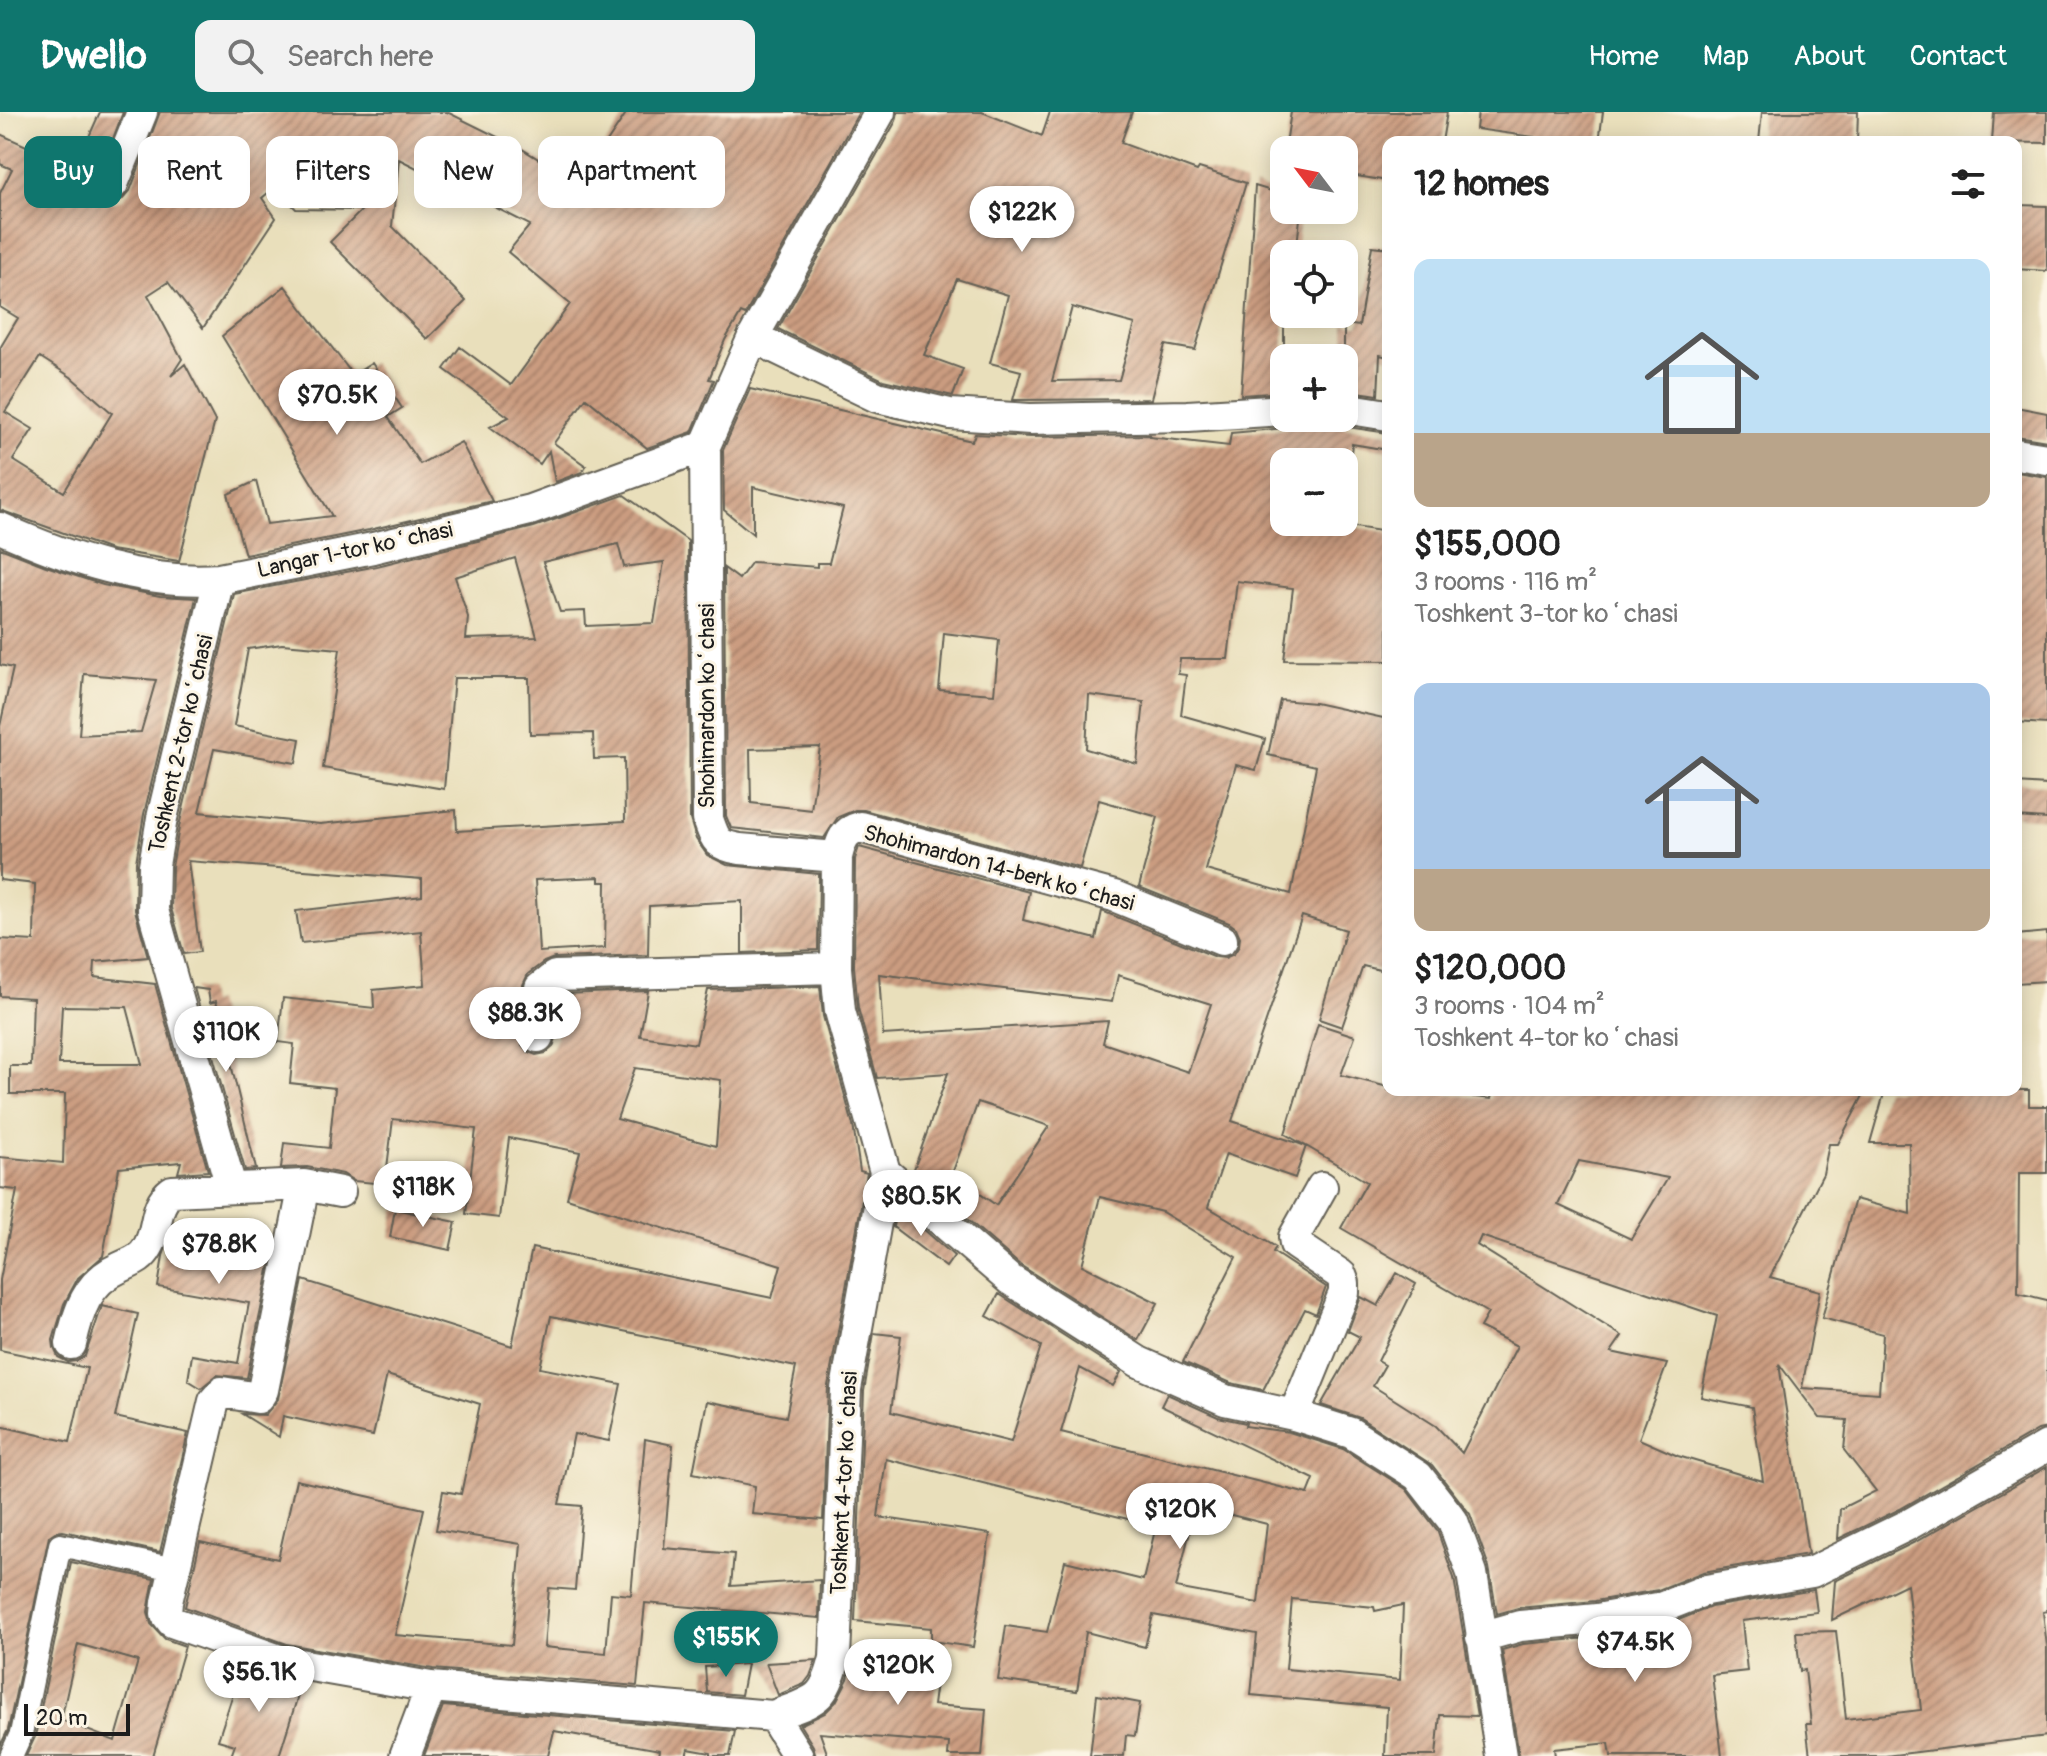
<!DOCTYPE html>
<html lang="en">
<head>
<meta charset="utf-8">
<style>
	:root { --surface:#fff; --page:#f2f2f2; --text:#222; --muted:#767676; --accent:#0f766e }
	body { margin:0; font-family:Pangolin,sans-serif; background:var(--page); color:var(--text); height:100vh; display:flex; flex-direction:column; font-size:30px; white-space:nowrap }
	* { box-sizing:border-box; margin:0 }
	p { font-size:26px; color:var(--muted) }
	.icon { flex:none; width:44px; height:44px; fill:none; stroke:currentColor; stroke-width:2; stroke-linecap:round; stroke-linejoin:round }
	.map { position:relative; flex:1; overflow:hidden }
	.side { position:absolute; left:1382px; top:24px; width:640px; height:960px; display:flex; flex-direction:column; background:var(--surface); border-radius:16px; box-shadow:0 4px 20px #0003 }
	.side>* { flex:none }
	.top-card { position:absolute; left:24px; top:24px; width:760px; height:72px; display:flex; gap:16px }
	.needle { width:52px; rotate:302deg }
	.controls { position:absolute; left:1270px; top:24px; display:grid; gap:16px }
	.controls a { display:grid; place-items:center; width:88px; height:88px; border-radius:16px; background:var(--surface); box-shadow:0 4px 20px #0003; font-size:40px }
	.scale { position:absolute; left:24px; bottom:20px; width:106px; box-sizing:border-box; padding-left:8px; border:4px solid #1c1c1c; border-top:0; font-size:22px; line-height:28px; white-space:nowrap; color:#1c1c1c; -webkit-text-stroke:6px #fcf5e5; paint-order:stroke }
	.price { position:absolute; translate:-50% -68px; padding:0 18px; border-radius:28px; background:#fff; color:#222; font-size:26px; line-height:52px; filter:drop-shadow(0 2px 4px #0008) }
	.price::after { content:''; position:absolute; left:50%; top:48px; width:24px; height:18px; margin-left:-12px; background:inherit; clip-path:polygon(0 0,100% 0,50% 100%) }
	.price.selected { background:var(--accent); color:#fff }
	ul { padding:0; list-style:none }
	li { display:grid; align-content:center; gap:16px; height:424px; padding:0 32px }
	li span { display:grid; place-items:center; height:248px; border-radius:16px; color:#555 }
	li>.icon { margin-inline-start:auto }
	span .icon { width:144px; height:144px; fill:#fffc; stroke-width:1 }
	li b { font-size:34px }
	h2 { display:flex; justify-content:space-between; align-items:center; height:96px; padding:0 32px; font-size:34px }
	.chip { padding:0 28px; border-radius:16px; background:var(--surface); box-shadow:0 4px 20px #0003; font-size:28px; line-height:72px }
	.chip.selected { background:var(--accent); color:#fff }
	header { display:flex; align-items:center; gap:48px; box-sizing:border-box; height:112px; padding:0 40px; background:var(--accent); color:#fff }
	header strong { font-size:38px }
	nav { display:flex; gap:44px; margin-inline-start:auto; font-size:28px }
	.search { width:560px; height:72px; background:var(--page); display:flex; align-items:center; gap:20px; box-sizing:border-box; padding:0 28px; border-radius:16px; color:var(--muted); font-size:30px }
	.map>svg:first-child { display:block }
	.building { fill:url(#building-hatch); fill-rule:evenodd }
	.lines { fill:none; stroke-linecap:round; stroke-linejoin:round }
	.pedestrian-casing { stroke:#646054; stroke-width:26 }
	.minor-casing { stroke:#646054; stroke-width:34 }
	.pedestrian { stroke:#fff; stroke-width:22 }
	.minor { stroke:#fff; stroke-width:30 }
	.labels { text-anchor:middle; dominant-baseline:central; stroke-width:6; stroke-linejoin:round; paint-order:stroke }
	.street-label { font-size:22px; fill:#1c1c1c; stroke:#fcf5e5 }
</style>
</head>
<body>
<header>
<strong>Dwello</strong>
<div class="search"><svg class="icon" aria-label="search" viewBox="0 0 24 24"><circle cx="10" cy="10" r="6"/><path d="M15 15l6 6"/></svg>Search here</div>
<nav><a>Home</a><a>Map</a><a>About</a><a>Contact</a></nav>
</header>
<div class="map">
<svg width="2047" height="1644" viewBox="0 0 2047 1644">
	<defs>
		<pattern id="building-hatch" width="6" height="6" patternUnits="userSpaceOnUse" patternTransform="scale(2)"><rect width="6" height="6" fill="#cb9c80"/><path d="M-1 1l2-2M0 6l6-6M5 7l2-2" fill="none" stroke="#a47e68"/></pattern>
	</defs>
	<rect width="100%" height="100%" fill="#fcf5e5"/>
	<filter id="ink" filterUnits="userSpaceOnUse"><feTurbulence type="fractalNoise" baseFrequency=".0125" numOctaves="2"/><feDisplacementMap in="SourceGraphic" scale="16" xChannelSelector="R" yChannelSelector="G"/><feConvolveMatrix kernelMatrix="1 2 1 2 8 2 1 2 1" color-interpolation-filters="sRGB"/></filter>
	<filter id="wash" filterUnits="userSpaceOnUse"><feTurbulence type="fractalNoise" baseFrequency=".006" numOctaves="4" result="noise"/><feDisplacementMap in="SourceGraphic" scale="32" xChannelSelector="R" yChannelSelector="G"/><feGaussianBlur stdDeviation="1.8" result="paint"/><feColorMatrix in="noise" values="0 0 0 0 0 0 0 0 0 0 0 0 0 0 0 0 0 1.4 0 .05"/><feComposite in="paint" operator="in"/></filter>
	<g filter="url(#wash)">
		<rect width="100%" height="100%" fill="#e9dfbb"/>
		<g id="blocks">
			<path class="building" d="M 100,0 L 123,0 L 95,74 L 99,84 L 107,89 L 115,90 L 123,87 L 130,79 L 160,0 L 447,0 L 522,37 L 579,72 L 627,0 L 859,0 L 745,203 L 741,201 L 725,228 L 709,267 L 714,268 L 692,320 L 647,336 L 586,286 L 554,331 L 586,354 L 582,360 L 555,370 L 549,339 L 540,352 L 490,315 L 509,305 L 444,257 L 460,235 L 511,273 L 570,192 L 508,140 L 530,113 L 399,47 L 392,114 L 466,189 L 427,227 L 330,130 L 362,98 L 296,97 L 275,75 L 262,86 L 276,106 L 203,216 L 168,170 L 148,183 L 182,247 L 171,264 L 185,252 L 215,309 L 179,449 L 111,438 L 0,398 L 0,236 L 18,206 L 0,195 L 0,81 L 12,57 L 0,52 L 0,22 L 75,56 ZM 40,245 L 71,265 L 112,301 L 64,380 L 13,348 L 33,317 L 5,300 Z
				M 898,0 L 982,0 L 1042,24 L 1050,0 L 1132,0 L 1121,31 L 1197,59 L 1199,56 L 1246,71 L 1195,238 L 1165,233 L 1151,287 L 1013,288 L 1021,259 L 990,251 L 1008,183 L 957,167 L 924,243 L 963,257 L 953,284 L 883,268 L 778,217 L 896,9 ZM 1072,195 L 1135,212 L 1119,268 L 1052,269 Z
				M 1291,0 L 1447,0 L 1442,30 L 1388,30 L 1388,69 L 1344,62 L 1344,38 L 1285,38 Z
				M 1478,0 L 1603,0 L 1599,30 L 1534,30 L 1534,25 L 1476,17 Z
				M 1762,0 L 1858,0 L 1857,30 L 1759,30 Z
				M 2026,0 L 2047,0 L 2047,31 L 1992,30 L 1994,1 Z
				M 1255,74 L 1284,83 L 1284,98 L 1301,98 L 1296,142 L 1284,142 L 1284,280 L 1241,283 Z
				M 2016,93 L 2047,94 L 2047,159 L 2016,157 Z
				M 1372,134 L 1388,136 L 1388,245 L 1380,243 L 1378,283 L 1344,278 L 1344,212 L 1359,214 Z
				M 285,174 L 353,263 L 372,251 L 402,296 L 388,305 L 420,352 L 461,330 L 492,389 L 369,418 L 245,443 L 228,382 L 256,369 L 267,412 L 332,404 L 222,224 Z
				M 750,277 L 972,329 L 975,322 L 1030,325 L 1150,323 L 1150,325 L 1229,334 L 1231,321 L 1286,316 L 1295,312 L 1300,306 L 1330,306 L 1341,314 L 1388,321 L 1388,338 L 1352,332 L 1350,350 L 1284,350 L 1284,410 L 1341,410 L 1341,413 L 1388,420 L 1388,549 L 1284,548 L 1293,476 L 1237,469 L 1228,547 L 1180,547 L 1178,562 L 1186,563 L 1181,603 L 1265,627 L 1256,658 L 1236,653 L 1206,758 L 1291,782 L 1316,654 L 1268,643 L 1280,588 L 1315,591 L 1388,607 L 1388,860 L 1363,854 L 1342,915 L 1319,907 L 1346,818 L 1302,804 L 1232,1009 L 1306,1034 L 1285,1022 L 1318,912 L 1355,924 L 1341,963 L 1388,975 L 1388,978 L 1418,978 L 1491,987 L 1493,978 L 1866,978 L 1838,1032 L 1829,1032 L 1823,1062 L 1770,1165 L 1820,1179 L 1802,1276 L 1879,1281 L 1883,1222 L 1822,1206 L 1855,1087 L 1910,1102 L 1909,1031 L 1870,1031 L 1885,978 L 2029,978 L 2029,994 L 2047,994 L 2047,1061 L 2019,1061 L 2018,1181 L 2047,1188 L 2047,1316 L 2038,1318 L 1900,1397 L 1838,1427 L 1840,1397 L 1876,1379 L 1844,1338 L 1847,1308 L 1820,1306 L 1779,1252 L 1808,1442 L 1703,1460 L 1658,1478 L 1595,1489 L 1518,1496 L 1497,1502 L 1489,1455 L 1470,1402 L 1432,1353 L 1360,1306 L 1321,1293 L 1360,1225 L 1348,1219 L 1361,1185 L 1378,1194 L 1397,1161 L 1416,1172 L 1378,1249 L 1385,1253 L 1373,1274 L 1436,1314 L 1462,1341 L 1517,1234 L 1480,1215 L 1488,1201 L 1341,1116 L 1367,1070 L 1306,1034 L 1295,1066 L 1226,1042 L 1208,1095 L 1276,1135 L 1273,1140 L 1326,1175 L 1316,1202 L 1305,1197 L 1263,1278 L 1231,1271 L 1183,1250 L 1236,1145 L 1162,1100 L 1100,1085 L 1082,1153 L 1158,1191 L 1138,1228 L 1020,1153 L 913,1060 L 948,961 L 877,966 L 858,896 L 854,855 L 855,747 L 859,735 L 1029,780 L 1023,808 L 1096,827 L 1102,799 L 1216,845 L 1225,846 L 1234,842 L 1239,834 L 1240,825 L 1236,816 L 1229,811 L 1139,775 L 1158,705 L 1099,688 L 1080,756 L 864,698 L 855,698 L 838,705 L 824,726 L 731,716 L 726,704 L 724,456 L 739,467 L 752,450 L 817,455 L 817,451 L 829,451 L 843,396 L 753,375 L 753,422 L 724,398 L 723,338 ZM 944,521 L 999,528 L 994,582 L 939,578 ZM 1089,583 L 1144,590 L 1137,652 L 1086,637 ZM 820,635 L 811,698 L 751,691 L 750,637 ZM 879,862 L 1112,890 L 1118,863 L 1211,892 L 1188,960 L 1103,931 L 1108,909 L 883,923 ZM 978,990 L 1049,1014 L 996,1093 L 952,1062 ZM 1579,1049 L 1668,1066 L 1631,1127 L 1558,1093 ZM 1481,1124 L 1717,1204 L 1701,1285 L 1752,1295 L 1763,1369 L 1678,1344 L 1639,1327 L 1667,1252 L 1611,1240 L 1622,1224 L 1477,1133 Z
				M 2016,295 L 2047,301 L 2047,329 L 2016,324 Z
				M 2016,360 L 2047,365 L 2047,612 L 2016,610 Z
				M 624,383 L 688,429 L 690,707 L 696,727 L 707,743 L 727,753 L 819,762 L 818,838 L 742,841 L 742,789 L 649,794 L 648,843 L 554,846 L 544,850 L 528,862 L 522,875 L 522,933 L 528,940 L 536,943 L 546,941 L 553,935 L 556,926 L 558,885 L 562,882 L 648,879 L 640,924 L 696,932 L 708,878 L 820,874 L 823,904 L 853,1013 L 860,1059 L 867,1061 L 828,1274 L 823,1408 L 752,1402 L 755,1374 L 693,1361 L 707,1289 L 786,1305 L 796,1255 L 551,1204 L 540,1256 L 621,1272 L 609,1329 L 574,1322 L 559,1392 L 582,1394 L 575,1478 L 549,1476 L 544,1535 L 606,1541 L 611,1481 L 631,1483 L 645,1327 L 673,1333 L 664,1436 L 734,1442 L 731,1474 L 820,1468 L 819,1506 L 645,1491 L 637,1574 L 433,1557 L 287,1532 L 185,1495 L 200,1430 L 278,1447 L 296,1368 L 424,1397 L 395,1523 L 512,1533 L 521,1432 L 436,1418 L 443,1379 L 461,1382 L 480,1292 L 387,1263 L 373,1324 L 283,1304 L 279,1325 L 242,1302 L 265,1303 L 278,1287 L 303,1168 L 512,1234 L 532,1136 L 772,1186 L 781,1153 L 567,1086 L 580,1040 L 509,1026 L 499,1106 L 466,1102 L 476,1017 L 393,1007 L 385,1072 L 354,1069 L 343,1062 L 307,1055 L 281,1056 L 284,1031 L 329,1036 L 335,976 L 290,971 L 294,932 L 278,930 L 283,886 L 374,896 L 373,878 L 425,873 L 421,819 L 301,831 L 296,799 L 422,784 L 422,767 L 188,749 L 200,840 L 184,842 L 171,796 L 172,755 L 180,710 L 234,482 L 377,454 L 534,415 ZM 618,432 L 624,455 L 664,450 L 654,511 L 586,514 L 585,499 L 560,500 L 543,450 ZM 515,446 L 537,525 L 466,527 L 468,505 L 455,465 ZM 282,532 L 340,537 L 323,656 L 444,677 L 454,566 L 529,566 L 530,622 L 593,621 L 594,647 L 624,646 L 625,709 L 457,719 L 456,698 L 320,712 L 199,700 L 214,637 L 296,651 L 300,627 L 234,614 L 248,537 ZM 599,765 L 599,770 L 606,770 L 605,836 L 539,840 L 535,768 ZM 635,956 L 721,968 L 716,1034 L 617,1007 Z
				M 0,436 L 46,454 L 103,473 L 160,484 L 196,486 L 144,702 L 136,750 L 135,798 L 148,845 L 95,850 L 94,865 L 155,872 L 208,1059 L 178,1061 L 181,1050 L 119,1056 L 103,1144 L 78,1166 L 64,1192 L 53,1228 L 54,1236 L 58,1245 L 68,1250 L 77,1249 L 85,1244 L 102,1194 L 138,1202 L 115,1305 L 188,1321 L 160,1440 L 63,1419 L 55,1420 L 49,1424 L 8,1618 L 0,1634 L 0,1314 L 70,1330 L 87,1256 L 0,1238 L 0,1168 L 17,1078 L 0,1076 L 0,1045 L 63,1051 L 65,982 L 10,982 L 10,954 L 31,954 L 33,886 L 0,884 L 0,827 L 34,829 L 35,772 L 0,768 L 0,614 L 13,556 L 0,553 ZM 84,562 L 156,568 L 141,620 L 79,623 ZM 62,894 L 127,895 L 142,952 L 59,952 Z
				M 2016,671 L 2047,673 L 2047,707 L 2016,705 Z
				M 2047,820 L 2047,869 L 2016,871 L 2016,823 Z
				M 194,876 L 208,878 L 210,891 L 216,889 L 256,1057 L 245,1058 Z
				M 897,1094 L 954,1144 L 946,1155 L 893,1115 Z
				M 395,1097 L 456,1110 L 450,1138 L 390,1125 Z
				M 173,1115 L 274,1133 L 247,1266 L 217,1263 L 201,1276 L 188,1268 L 192,1243 L 238,1251 L 249,1191 L 158,1175 L 163,1144 Z
				M 999,1182 L 1121,1260 L 1113,1274 L 1080,1256 L 1061,1320 L 1308,1382 L 1314,1367 L 1161,1294 L 1167,1282 L 1218,1305 L 1246,1311 L 1245,1314 L 1289,1320 L 1343,1337 L 1406,1377 L 1437,1418 L 1454,1466 L 1477,1604 L 1440,1603 L 1436,1644 L 1385,1644 L 1387,1595 L 1251,1583 L 1257,1522 L 1153,1503 L 1145,1535 L 1086,1520 L 1077,1579 L 998,1568 L 1006,1514 L 1047,1520 L 1065,1449 L 1143,1468 L 1156,1414 L 886,1347 L 878,1405 L 990,1422 L 973,1535 L 931,1529 L 931,1516 L 855,1509 L 864,1279 L 874,1221 L 901,1224 L 891,1300 L 1011,1330 L 1041,1234 L 987,1204 ZM 1196,1394 L 1267,1412 L 1258,1491 L 1176,1476 ZM 1292,1487 L 1374,1495 L 1375,1499 L 1403,1493 L 1400,1568 L 1286,1557 Z
				M 2047,1355 L 2047,1499 L 2043,1500 L 2047,1535 L 2047,1624 L 1885,1644 L 1810,1644 L 1806,1612 L 1811,1612 L 1805,1558 L 1800,1559 L 1796,1520 L 1836,1519 L 1846,1607 L 1921,1598 L 1907,1472 L 1832,1508 L 1835,1469 L 1917,1429 Z
				M 71,1450 L 154,1467 L 148,1500 L 151,1512 L 165,1527 L 185,1534 L 153,1644 L 26,1644 L 35,1625 ZM 78,1532 L 138,1549 L 115,1629 L 61,1608 Z
				M 1814,1478 L 1817,1500 L 1742,1509 L 1747,1559 L 1712,1563 L 1722,1644 L 1611,1644 L 1609,1631 L 1554,1637 L 1555,1644 L 1519,1644 L 1502,1538 L 1523,1532 L 1599,1525 L 1666,1513 L 1711,1495 Z
				M 940,1541 L 933,1593 L 986,1597 L 982,1644 L 948,1644 L 949,1631 L 820,1621 L 828,1644 L 816,1644 L 813,1634 L 800,1613 L 825,1601 L 836,1590 L 848,1567 L 853,1546 Z
				M 816,1548 L 810,1564 L 804,1572 L 778,1583 L 766,1551 Z
				M 747,1552 L 741,1583 L 707,1580 L 705,1555 Z
				M 242,1554 L 276,1566 L 302,1571 L 279,1644 L 231,1644 L 235,1633 L 218,1628 Z
				M 1097,1583 L 1140,1591 L 1135,1624 L 1126,1623 L 1124,1644 L 1090,1644 Z
				M 443,1594 L 735,1619 L 730,1644 L 711,1644 L 711,1641 L 688,1637 L 686,1644 L 659,1644 L 660,1638 L 554,1619 L 548,1644 L 424,1644 Z"/>
		</g>
	</g>
	<g filter="url(#ink)">
		<use href="#blocks" fill-opacity="0" stroke="#646054" stroke-width="2"/>
		<g class="lines">
			<g class="pedestrian-casing">
				<path id="pedestrian" d="M 11,1644 L 21,1622 L 60,1433 L 175,1457"/>
			</g>
			<g class="minor-casing">
				<path id="minor" d="M 880,0 L 753,225 L 705,334 L 708,707 C 716,729 716,733 740,737 L 837,745 L 836,856 L 840,899 L 885,1060 L 1009,1167 L 1139,1250 L 1225,1288 L 1294,1303 L 1351,1321 L 1418,1364 L 1453,1409 L 1472,1461 L 1501,1644
					M 113,72 L 142,0
					M 753,225 L 877,285 L 950,302 L 1030,307 L 1188,304 L 1284,298
					M 1344,296 L 1388,303
					M 2016,342 L 2047,347
					M 0,416 C 67,446 145,473 219,467 L 373,436 L 530,398 L 705,334
					M 219,467 L 162,706 L 154,753 L 153,798 L 231,1075
					M 837,745 C 841,730 843,719 860,715 L 1114,784 L 1222,828
					M 538,925 L 540,876 L 555,864 L 836,856
					M 304,1073 L 263,1278 L 258,1286 L 222,1280 L 214,1289 L 167,1490 L 166,1502 L 172,1510 L 282,1549 L 431,1575 L 773,1604 C 814,1588 824,1591 835,1546 L 846,1277 L 885,1060
					M 71,1232 C 78,1200 87,1170 119,1156 C 131,1150 141,1148 148,1135 C 159,1117 153,1093 172,1079 L 304,1073 L 340,1080
					M 1294,1303 L 1344,1181 L 1344,1171 L 1341,1163 L 1295,1132 L 1294,1125 L 1322,1075
					M 1481,1525 L 1520,1514 L 1597,1507 L 1663,1495 L 1706,1478 L 1812,1460 L 1908,1413 L 2047,1334
					M 773,1604 L 798,1644
					M 405,1644 L 431,1575"/>
			</g>
			<use href="#pedestrian" class="pedestrian"/>
			<use href="#minor" class="minor"/>
		</g>
	</g>
	<g class="labels">
		<g class="street-label">
			<text transform="translate(355 438) rotate(-12)">Langar 1-tor koʻchasi</text>
			<text transform="translate(707 594) rotate(-90)">Shohimardon koʻchasi</text>
			<text transform="translate(181 632) rotate(-77)">Toshkent 2-tor koʻchasi</text>
			<text transform="translate(999 756) rotate(15)">Shohimardon 14-berk koʻchasi</text>
			<text transform="translate(844 1371) rotate(-87)">Toshkent 4-tor koʻchasi</text>
		</g>
	</g>
</svg>
<div class="controls">
<a><svg class="needle" viewBox="-14 -14 28 28"><path d="M0-13l5 13h-10z" fill="#e53935"/><path d="M0 13l5-13h-10z" fill="#767676"/></svg></a>
<a><svg class="icon" aria-label="locate" viewBox="0 0 24 24"><circle cx="12" cy="12" r="6"/><path d="M12 2v4M12 18v4M2 12h4M18 12h4"/></svg></a>
<a>+</a>
<a>−</a>
</div>
<div class="scale">20 m</div>
<b class="price" style="left:1022px;top:142px">$122K</b>
<b class="price" style="left:337px;top:325px">$70.5K</b>
<b class="price" style="left:525px;top:943px">$88.3K</b>
<b class="price" style="left:226px;top:962px">$110K</b>
<b class="price" style="left:423px;top:1117px">$118K</b>
<b class="price" style="left:921px;top:1126px">$80.5K</b>
<b class="price" style="left:219px;top:1174px">$78.8K</b>
<b class="price" style="left:1180px;top:1439px">$120K</b>
<b class="price selected" style="left:726px;top:1567px">$155K</b>
<b class="price" style="left:1635px;top:1572px">$74.5K</b>
<b class="price" style="left:898px;top:1595px">$120K</b>
<b class="price" style="left:259px;top:1602px">$56.1K</b>
<div class="top-card">
<a class="chip selected">Buy</a>
<a class="chip">Rent</a>
<a class="chip">Filters</a>
<a class="chip">New</a>
<a class="chip">Apartment</a>
</div>
<section class="side">
<h2>12 homes<svg class="icon" aria-label="filters" viewBox="0 0 24 24"><path d="M4 7h16M4 17h16"/><circle cx="9" cy="7" r="2"/><circle cx="15" cy="17" r="2"/></svg></h2>
<ul>
<li><span style="background:linear-gradient(#bfe0f5 70%,#b9a48a 0)"><svg class="icon" aria-label="home" viewBox="0 0 24 24"><path d="M3 11l9-7 9 7M6 9v11h12V9"/></svg></span><div><b>$155,000</b><p>3 rooms · 116 m²</p><p>Toshkent 3-tor koʻchasi</p></div></li>
<li><span style="background:linear-gradient(#a9c7e8 75%,#b9a48a 0)"><svg class="icon" aria-label="home" viewBox="0 0 24 24"><path d="M3 11l9-7 9 7M6 9v11h12V9"/></svg></span><div><b>$120,000</b><p>3 rooms · 104 m²</p><p>Toshkent 4-tor koʻchasi</p></div></li>
</ul>
</section>
</div>
</body>
</html>
